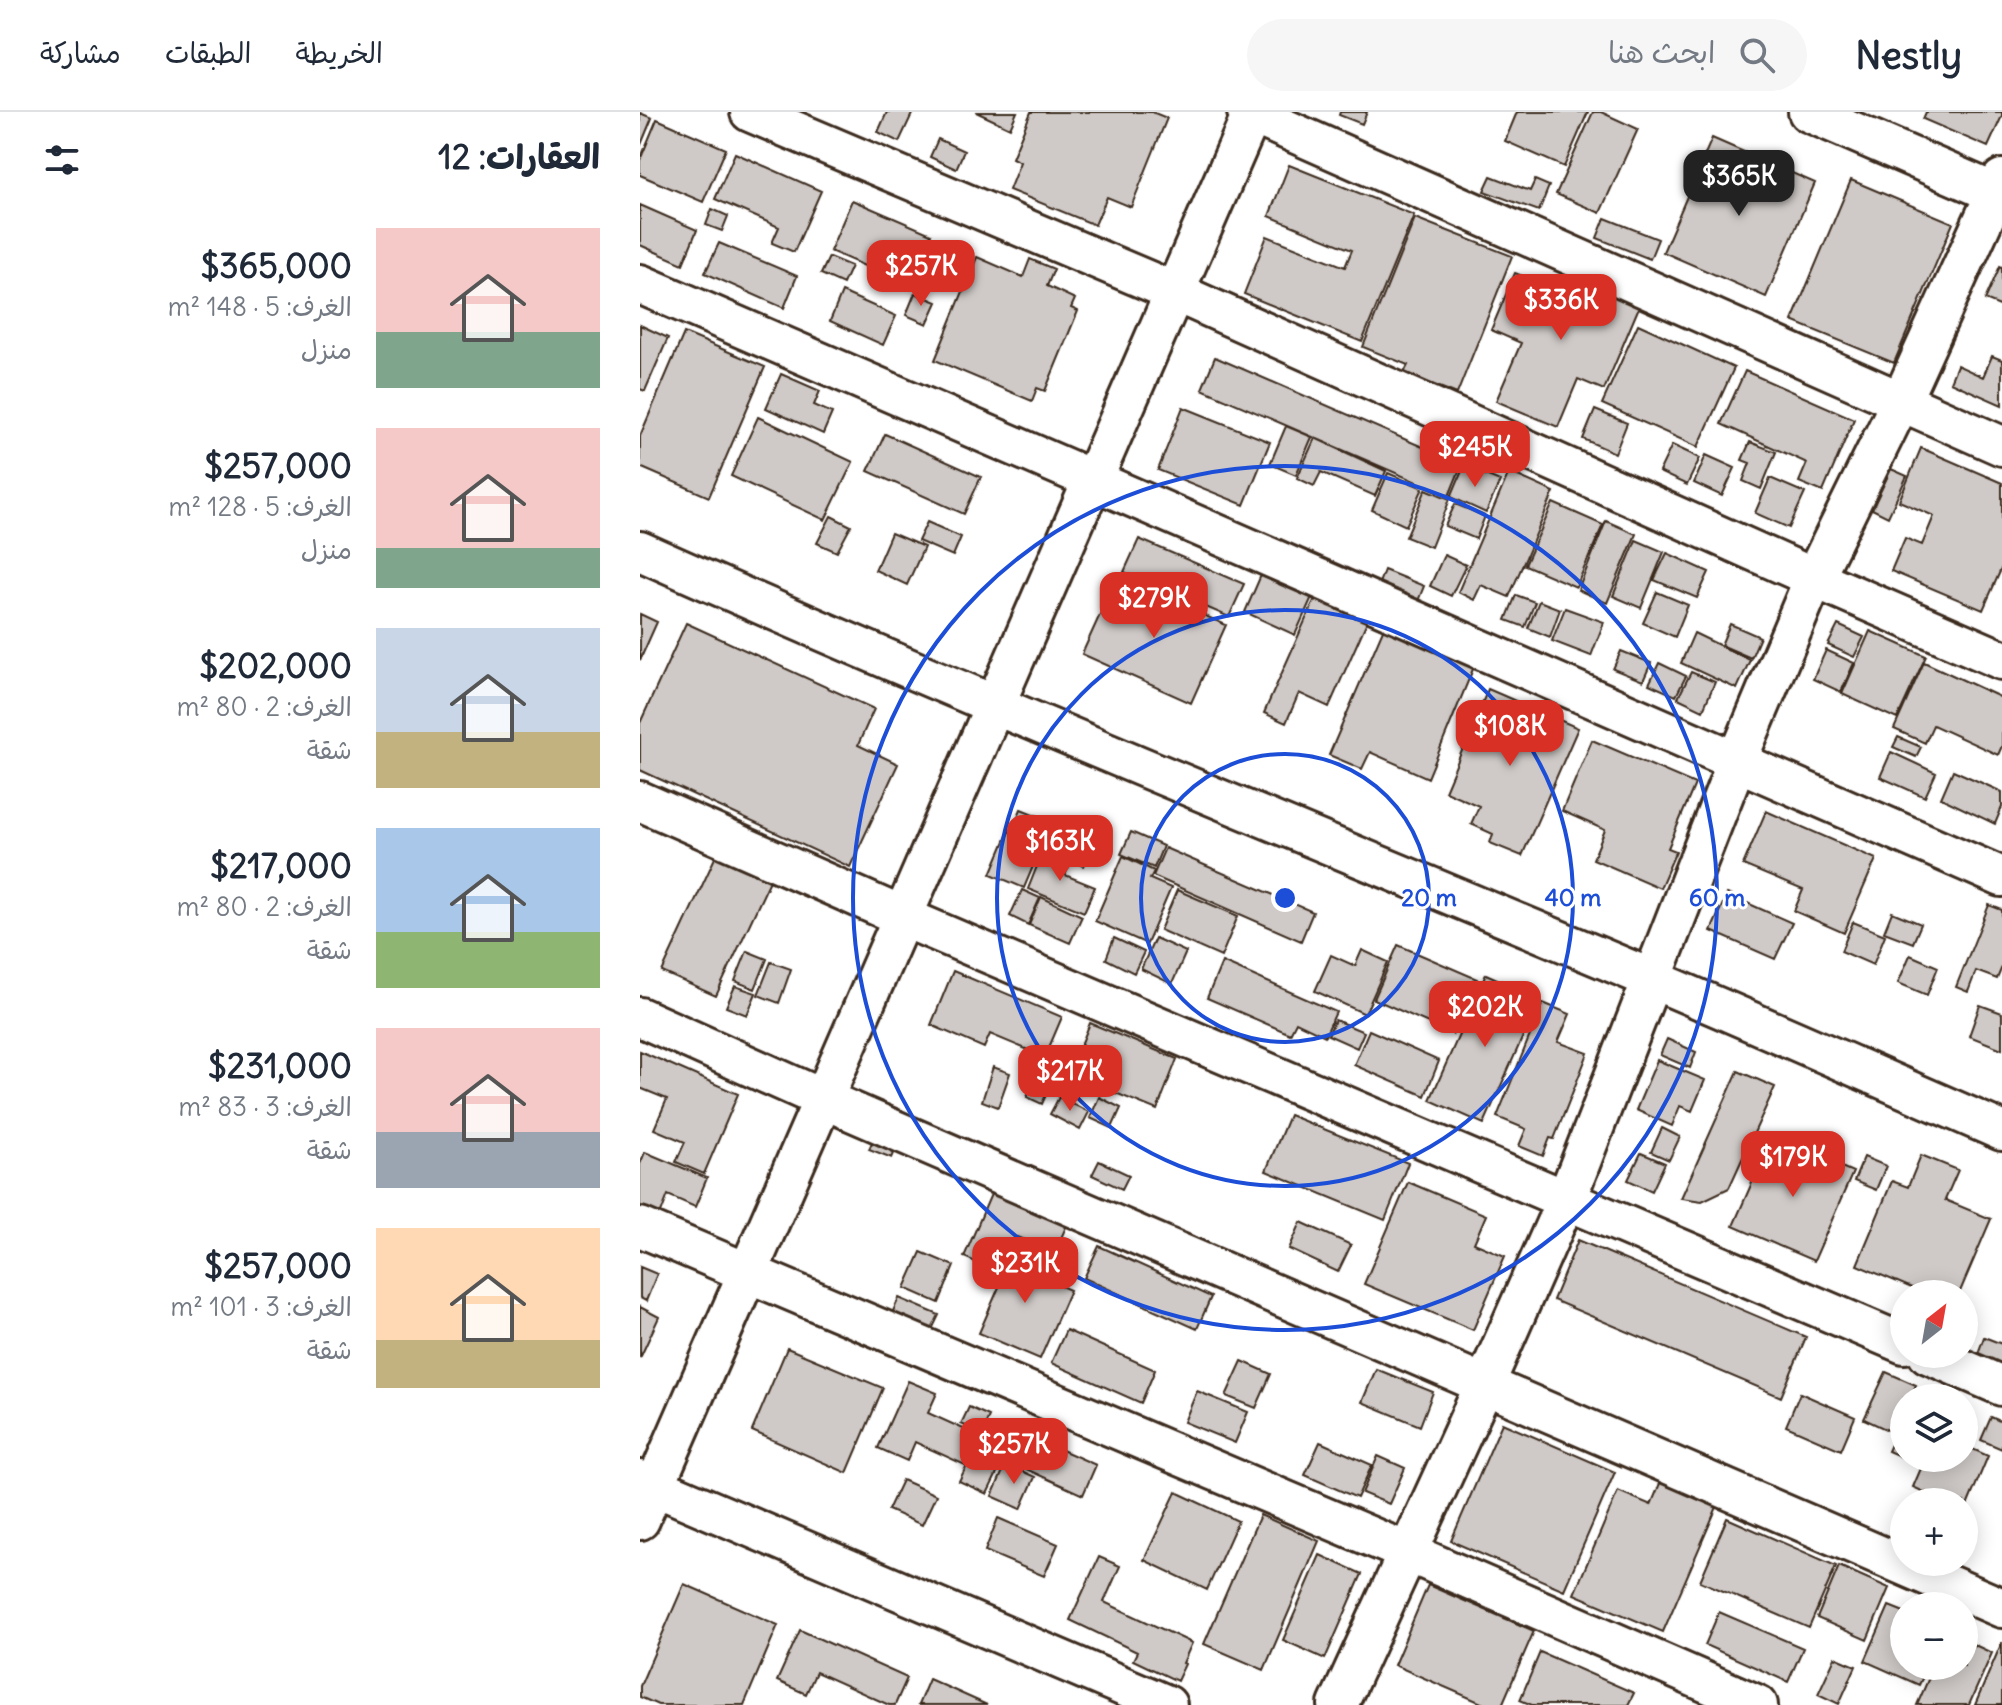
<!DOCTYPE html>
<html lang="ar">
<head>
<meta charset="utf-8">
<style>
	:root { --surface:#fff; --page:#f6f6f7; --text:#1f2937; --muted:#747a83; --line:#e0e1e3; --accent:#d93025 }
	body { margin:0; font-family:Delius,"Playpen Sans Arabic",sans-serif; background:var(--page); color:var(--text); direction:rtl; height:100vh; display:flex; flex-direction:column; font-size:30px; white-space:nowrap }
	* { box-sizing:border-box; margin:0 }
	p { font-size:26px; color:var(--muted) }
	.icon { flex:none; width:44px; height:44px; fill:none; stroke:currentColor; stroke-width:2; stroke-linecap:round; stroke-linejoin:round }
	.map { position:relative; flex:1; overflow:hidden; direction:ltr }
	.details { display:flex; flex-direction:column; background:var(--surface); width:640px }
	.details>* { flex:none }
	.needle { width:52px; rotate:31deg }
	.controls { position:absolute; left:1250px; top:1168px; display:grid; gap:16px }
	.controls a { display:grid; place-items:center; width:88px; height:88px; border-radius:50%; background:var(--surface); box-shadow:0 4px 20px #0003; font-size:40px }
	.price { position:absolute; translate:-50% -68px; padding:0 18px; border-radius:16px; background:var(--accent); color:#fff; font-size:26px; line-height:52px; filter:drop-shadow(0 2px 4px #0008) }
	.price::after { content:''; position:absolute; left:50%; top:48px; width:24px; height:18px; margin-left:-12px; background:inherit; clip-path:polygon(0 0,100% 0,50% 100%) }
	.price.active { background:#222; color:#fff }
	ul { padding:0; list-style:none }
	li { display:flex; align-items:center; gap:24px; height:200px; padding:0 40px }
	li span { display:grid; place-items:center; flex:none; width:224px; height:160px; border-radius:0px; color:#555 }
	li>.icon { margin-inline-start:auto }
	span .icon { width:96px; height:96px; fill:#fffc; stroke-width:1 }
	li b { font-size:34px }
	h2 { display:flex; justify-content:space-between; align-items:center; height:96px; padding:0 40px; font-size:34px }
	header { display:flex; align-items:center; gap:48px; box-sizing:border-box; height:112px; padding:0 40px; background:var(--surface); border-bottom:2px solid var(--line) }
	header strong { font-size:38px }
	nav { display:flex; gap:44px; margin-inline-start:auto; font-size:28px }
	.search { width:560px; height:72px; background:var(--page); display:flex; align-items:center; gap:20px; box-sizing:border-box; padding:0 28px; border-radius:44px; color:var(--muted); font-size:30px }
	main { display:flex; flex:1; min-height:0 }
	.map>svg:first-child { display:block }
	.building { fill:#cfcac7; stroke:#3b2a1e; stroke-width:2 }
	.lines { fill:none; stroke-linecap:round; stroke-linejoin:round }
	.street-casing { stroke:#3b2a1e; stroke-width:44 }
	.street { stroke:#fff; stroke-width:38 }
	.ring { fill:none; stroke:#1d4ed8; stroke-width:4 }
	.centre { fill:#1d4ed8; stroke:#fff; stroke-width:4 }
	.ring-label { font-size:24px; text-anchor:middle; font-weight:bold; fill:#1d4ed8; stroke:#fff; stroke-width:6; stroke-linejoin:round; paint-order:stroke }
</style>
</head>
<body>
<header>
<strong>Nestly</strong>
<div class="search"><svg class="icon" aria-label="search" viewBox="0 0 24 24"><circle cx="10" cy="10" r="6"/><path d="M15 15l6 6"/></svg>ابحث هنا</div>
<nav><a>الخريطة</a><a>الطبقات</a><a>مشاركة</a></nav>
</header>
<main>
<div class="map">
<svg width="1362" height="1593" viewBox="0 0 1362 1593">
	<rect width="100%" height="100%" fill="#fff"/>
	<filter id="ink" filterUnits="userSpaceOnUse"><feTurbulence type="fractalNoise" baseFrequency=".0125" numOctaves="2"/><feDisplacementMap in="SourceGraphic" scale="16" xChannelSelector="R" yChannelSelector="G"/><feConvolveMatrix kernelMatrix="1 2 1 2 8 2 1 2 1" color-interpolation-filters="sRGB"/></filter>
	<g filter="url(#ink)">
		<path class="building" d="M 247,0 L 273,0 L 259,30 L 238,20 Z
			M 336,0 L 377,0 L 370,16 Z
			M 391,0 L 512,0 L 527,6 L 491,95 L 467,85 L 455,113 L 369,78 L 380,50 L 372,46 Z
			M 700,0 L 727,0 L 722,12 L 699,3 Z
			M 877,0 L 948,0 L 924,55 L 865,29 Z
			M 953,0 L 961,0 L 998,17 L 960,101 L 916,82 Z
			M 1286,0 L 1362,0 L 1362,4 L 1348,35 L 1283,7 Z
			M 0,1 L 12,6 L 0,35 Z
			M 17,7 L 86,37 L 63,90 L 0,63 L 0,48 Z
			M 1072,26 L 1175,71 L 1126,185 L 1023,140 Z
			M 298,27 L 324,39 L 316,57 L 290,45 Z
			M 95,41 L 181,79 L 154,140 L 132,131 L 139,115 L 75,87 Z
			M 649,53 L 774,103 L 722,230 L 604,182 L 627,124 L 705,155 L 712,138 L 629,104 Z
			M 851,64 L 890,79 L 895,68 L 909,74 L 899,99 L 844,79 Z
			M 1211,68 L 1313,111 L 1254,251 L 1152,209 Z
			M 212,88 L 291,122 L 275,157 L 250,147 L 243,162 L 190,139 Z
			M 0,93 L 57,118 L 43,152 L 0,133 Z
			M 72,97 L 88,104 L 82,119 L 66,113 Z
			M 775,106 L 872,144 L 817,282 L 764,261 L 768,253 L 723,235 Z
			M 965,106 L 1018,127 L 1010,147 L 957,126 Z
			M 79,131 L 157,164 L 144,196 L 65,161 Z
			M 189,145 L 211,154 L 203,172 L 181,162 Z
			M 337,145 L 383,165 L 390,147 L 414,157 L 407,174 L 435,187 L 431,196 L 438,199 L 405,279 L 397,276 L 392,289 L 295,248 Z
			M 1360,154 L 1362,155 L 1362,195 L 1345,188 Z
			M 875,161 L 932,184 L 941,163 L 1002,188 L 964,278 L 938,267 L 918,315 L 856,289 L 881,231 L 851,218 Z
			M 202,180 L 256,204 L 243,233 L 190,209 Z
			M 275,181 L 297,190 L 287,212 L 266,203 Z
			M 998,212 L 1094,256 L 1058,335 L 962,292 Z
			M 0,213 L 28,226 L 5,279 L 0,277 Z
			M 44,221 L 125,255 L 69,385 L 0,355 L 0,324 Z
			M 1352,244 L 1362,248 L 1362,293 L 1310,270 L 1317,253 L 1343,265 Z
			M 575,245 L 822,352 L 809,384 L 562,277 Z
			M 1105,259 L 1214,307 L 1183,380 L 1159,370 L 1167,351 L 1081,312 Z
			M 141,262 L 180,279 L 174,293 L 192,301 L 183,322 L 126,296 Z
			M 543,295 L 630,330 L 604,393 L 518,358 Z
			M 955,298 L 987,311 L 975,341 L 943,327 Z
			M 118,305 L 213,350 L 185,408 L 91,364 Z
			M 646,314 L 672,325 L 656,363 L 630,352 Z
			M 245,322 L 341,365 L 324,402 L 228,359 Z
			M 675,326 L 746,359 L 735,384 L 681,360 L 674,374 L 657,366 Z
			M 822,330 L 842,339 L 837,351 L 816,343 Z
			M 1110,330 L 1136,340 L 1121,377 L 1103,369 L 1110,351 L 1102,348 Z
			M 1032,333 L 1060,346 L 1047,373 L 1019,360 Z
			M 1281,336 L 1362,371 L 1362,455 L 1343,498 L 1251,459 L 1265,426 L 1282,433 L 1294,404 L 1259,389 Z
			M 849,339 L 869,347 L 862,363 L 843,355 Z
			M 1066,343 L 1095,356 L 1082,384 L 1054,371 Z
			M 824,354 L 860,369 L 846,401 L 811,385 Z
			M 1251,357 L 1267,364 L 1248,405 L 1232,397 Z
			M 869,360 L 914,380 L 869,485 L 841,473 L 834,488 L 818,480 Z
			M 748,361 L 783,376 L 766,414 L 732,398 Z
			M 1130,366 L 1165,381 L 1149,416 L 1115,401 Z
			M 786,377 L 810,387 L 791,435 L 766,425 Z
			M 913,391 L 963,413 L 936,475 L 885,453 Z
			M 815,392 L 845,404 L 836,427 L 805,414 Z
			M 191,404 L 211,414 L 197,440 L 177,431 Z
			M 966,409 L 996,422 L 967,491 L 938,478 Z
			M 287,410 L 321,425 L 313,444 L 278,429 Z
			M 251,421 L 284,435 L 267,473 L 235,458 Z
			M 499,427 L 604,472 L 589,505 L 484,460 Z
			M 996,428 L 1024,440 L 1001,496 L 973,484 Z
			M 1027,441 L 1069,460 L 1057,486 L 1014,468 Z
			M 804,443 L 826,453 L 811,484 L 790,474 Z
			M 744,458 L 784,474 L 778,489 L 738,474 Z
			M 621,463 L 672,485 L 655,523 L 605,500 Z
			M 477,465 L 586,513 L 551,591 L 442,542 Z
			M 680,475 L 732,498 L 689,595 L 659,581 L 646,611 L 624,601 Z
			M 1017,480 L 1048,493 L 1035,525 L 1003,511 Z
			M 876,483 L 895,490 L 885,515 L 866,508 Z
			M 899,489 L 920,497 L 910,525 L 888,516 Z
			M 925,496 L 964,510 L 951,544 L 912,529 Z
			M 0,502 L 17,510 L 0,548 Z
			M 748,506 L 838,545 L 788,666 L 730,640 L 722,657 L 689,643 Z
			M 46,511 L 234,597 L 218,633 L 258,652 L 210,755 L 0,658 L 0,611 Z
			M 1090,512 L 1120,525 L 1111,546 L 1081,533 Z
			M 1198,513 L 1224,525 L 1214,545 L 1188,533 Z
			M 1230,519 L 1286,544 L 1257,607 L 1202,582 Z
			M 1054,521 L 1110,548 L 1097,577 L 1041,551 Z
			M 1186,538 L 1214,551 L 1201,580 L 1173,567 Z
			M 981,539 L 1011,551 L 1003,569 L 973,557 Z
			M 1284,550 L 1362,586 L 1362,634 L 1358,643 L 1293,613 L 1285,631 L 1254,617 Z
			M 1019,551 L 1046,564 L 1036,584 L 1009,572 Z
			M 1051,560 L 1075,570 L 1063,598 L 1038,586 Z
			M 848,577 L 938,616 L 882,744 L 850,731 L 853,722 L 831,712 L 839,694 L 805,679 Z
			M 1258,625 L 1281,635 L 1276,645 L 1253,635 Z
			M 952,628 L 1055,672 L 1028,736 L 1036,739 L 1020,776 L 953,747 L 965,718 L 922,699 Z
			M 1251,640 L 1296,661 L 1285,685 L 1240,665 Z
			M 1313,658 L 1362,680 L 1362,695 L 1355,712 L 1301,686 Z
			M 381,697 L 421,713 L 412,734 L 372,718 Z
			M 1126,699 L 1236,747 L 1204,821 L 1154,799 L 1163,778 L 1103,753 Z
			M 426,710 L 457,723 L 444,754 L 414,742 Z
			M 369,719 L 402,733 L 384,776 L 351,762 Z
			M 491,720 L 523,734 L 514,756 L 481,742 Z
			M 525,736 L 673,800 L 661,829 L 513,764 Z
			M 79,737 L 133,762 L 76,884 L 22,860 Z
			M 403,739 L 431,750 L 425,763 L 455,775 L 444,800 L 388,777 Z
			M 483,744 L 514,759 L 510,767 L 531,776 L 507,832 L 455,809 Z
			M 382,778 L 400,786 L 388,813 L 370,804 Z
			M 537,778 L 598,804 L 581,845 L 520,818 Z
			M 1087,782 L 1152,811 L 1135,847 L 1071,819 Z
			M 401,785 L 442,804 L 430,831 L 389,813 Z
			M 1349,793 L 1362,798 L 1362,855 L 1357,867 L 1336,859 L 1328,880 L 1316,875 Z
			M 1252,800 L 1281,812 L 1273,831 L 1244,820 Z
			M 1213,810 L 1245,823 L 1233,853 L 1201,839 Z
			M 474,826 L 504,840 L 494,861 L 466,847 Z
			M 515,826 L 546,840 L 532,872 L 501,857 Z
			M 758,833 L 837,867 L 813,922 L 734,887 Z
			M 722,838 L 748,850 L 725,902 L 675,879 L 691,843 L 715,854 Z
			M 107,839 L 127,847 L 115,877 L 95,869 Z
			M 1270,843 L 1298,855 L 1287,883 L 1258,871 Z
			M 131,850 L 151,857 L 139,891 L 118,883 Z
			M 582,850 L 696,900 L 685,924 L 656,910 L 650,922 L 567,886 Z
			M 313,859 L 422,905 L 405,945 L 350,922 L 344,936 L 291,913 Z
			M 846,862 L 900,886 L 844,1012 L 790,988 Z
			M 95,874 L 116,881 L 107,903 L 86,895 Z
			M 903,891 L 930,902 L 918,930 L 948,941 L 914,1027 L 910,1026 L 903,1044 L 879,1034 L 886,1017 L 857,1005 Z
			M 1340,893 L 1362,901 L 1362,937 L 1329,924 Z
			M 695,908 L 724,920 L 717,936 L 688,923 Z
			M 450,911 L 537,947 L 517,998 L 429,962 Z
			M 729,918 L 799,949 L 785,984 L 714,953 Z
			M 1027,927 L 1056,940 L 1050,956 L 1020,943 Z
			M 0,939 L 98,982 L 64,1062 L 36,1050 L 45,1030 L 14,1017 L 27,987 L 0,976 Z
			M 1017,948 L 1065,968 L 1052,999 L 1040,994 L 1032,1014 L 996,998 Z
			M 353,955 L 370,961 L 358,995 L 342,989 Z
			M 399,958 L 414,965 L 402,992 L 387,985 Z
			M 1098,959 L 1135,975 L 1089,1076 L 1062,1089 L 1041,1086 Z
			M 419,985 L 449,1000 L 440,1018 L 410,1002 Z
			M 459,985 L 481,996 L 472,1016 L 450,1006 Z
			M 649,1003 L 768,1051 L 745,1108 L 626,1059 Z
			M 1022,1016 L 1040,1025 L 1029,1048 L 1011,1040 Z
			M 238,1017 L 261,1026 L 252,1046 L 229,1037 Z
			M 1132,1025 L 1213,1060 L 1174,1149 L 1093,1114 Z
			M 5,1040 L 67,1066 L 55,1095 L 28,1083 L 18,1109 L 0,1101 L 0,1052 Z
			M 1001,1041 L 1025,1051 L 1012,1079 L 988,1068 Z
			M 1281,1043 L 1318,1058 L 1305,1088 L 1351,1107 L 1319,1182 L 1286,1182 L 1217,1153 L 1252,1069 L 1268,1075 Z
			M 1224,1045 L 1246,1054 L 1236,1078 L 1214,1069 Z
			M 459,1049 L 489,1063 L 482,1077 L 452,1063 Z
			M 768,1070 L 846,1103 L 834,1131 L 865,1144 L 833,1218 L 724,1172 Z
			M 354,1075 L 429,1108 L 415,1140 L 378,1125 L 363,1162 L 324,1145 Z
			M 661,1110 L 711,1133 L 698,1160 L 649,1137 Z
			M 938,1128 L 1166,1225 L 1141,1285 L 913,1188 Z
			M 379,1129 L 406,1140 L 396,1163 L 430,1178 L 400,1247 L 339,1221 Z
			M 459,1134 L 571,1185 L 557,1217 L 444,1166 Z
			M 281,1140 L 314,1154 L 299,1191 L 265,1176 Z
			M 0,1155 L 17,1162 L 6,1189 L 0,1186 Z
			M 259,1186 L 299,1203 L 287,1228 L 248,1210 Z
			M 0,1195 L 19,1205 L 0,1246 Z
			M 426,1218 L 515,1258 L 501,1291 L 411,1251 Z
			M 1344,1225 L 1362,1232 L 1362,1257 L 1336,1247 Z
			M 147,1236 L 243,1276 L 207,1361 L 112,1319 Z
			M 602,1249 L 631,1262 L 616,1296 L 586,1284 Z
			M 736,1257 L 793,1280 L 780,1314 L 722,1290 Z
			M 1246,1260 L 1276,1273 L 1270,1286 L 1264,1286 L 1264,1298 L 1254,1321 L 1224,1307 Z
			M 268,1269 L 297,1281 L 288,1301 L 339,1324 L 325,1353 L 275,1330 L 267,1349 L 238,1336 Z
			M 557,1279 L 608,1300 L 595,1331 L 544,1310 Z
			M 1160,1281 L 1215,1305 L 1201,1338 L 1146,1314 Z
			M 329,1295 L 349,1304 L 342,1321 L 321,1312 Z
			M 1264,1304 L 1264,1346 L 1324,1346 L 1324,1333 L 1348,1344 L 1325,1399 L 1324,1390 L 1306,1390 L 1273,1375 L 1282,1354 L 1248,1339 Z
			M 1351,1305 L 1362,1310 L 1362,1337 L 1341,1328 Z
			M 862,1311 L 975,1360 L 924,1478 L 811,1429 Z
			M 379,1319 L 456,1353 L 443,1383 L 366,1348 Z
			M 341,1325 L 368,1339 L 347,1382 L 319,1369 Z
			M 680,1330 L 732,1353 L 717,1386 L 665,1363 Z
			M 738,1344 L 765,1356 L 749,1392 L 722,1381 Z
			M 366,1352 L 395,1365 L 381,1397 L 352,1384 Z
			M 1023,1364 L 1080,1388 L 1023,1520 L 934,1482 L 978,1379 L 1011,1393 Z
			M 262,1368 L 296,1383 L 282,1413 L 248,1398 Z
			M 536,1380 L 598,1409 L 567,1478 L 504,1448 Z
			M 620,1403 L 679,1429 L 624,1558 L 564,1532 Z
			M 358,1406 L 418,1432 L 404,1464 L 345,1439 Z
			M 1087,1406 L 1196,1454 L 1169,1516 L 1060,1469 Z
			M 680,1443 L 722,1462 L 685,1547 L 643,1528 Z
			M 459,1445 L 480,1454 L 464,1490 L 552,1531 L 543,1551 L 545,1552 L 537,1569 L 493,1548 L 497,1540 L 430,1508 Z
			M 1199,1454 L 1249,1476 L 1227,1528 L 1177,1506 Z
			M 44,1472 L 138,1513 L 104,1593 L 18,1593 L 0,1585 L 0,1574 Z
			M 788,1473 L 894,1519 L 862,1593 L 846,1593 L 754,1553 Z
			M 1249,1494 L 1264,1500 L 1264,1554 L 1288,1554 L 1279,1573 L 1225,1549 Z
			M 1079,1500 L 1163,1536 L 1148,1570 L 1065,1533 Z
			M 160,1518 L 267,1566 L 255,1593 L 249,1593 L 176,1560 L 166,1582 L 137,1569 Z
			M 1324,1528 L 1352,1541 L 1329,1593 L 1277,1593 L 1294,1554 L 1324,1554 Z
			M 1362,1530 L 1362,1593 L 1335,1593 Z
			M 900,1540 L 994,1581 L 988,1593 L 892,1593 L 880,1588 Z
			M 1195,1545 L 1216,1554 L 1199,1592 L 1178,1582 Z
			M 289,1567 L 347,1593 L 278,1593 Z"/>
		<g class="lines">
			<g class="street-casing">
				<path id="street" d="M 110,0 L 535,180 L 1174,466 L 1362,548
					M 607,0 L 1362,334
					M 1168,0 L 1362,84
					M 0,172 L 453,368 L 1362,765
					M 0,439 C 333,588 671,724 1007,865 C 1126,915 1244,968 1362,1019
					M 0,689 L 263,805 L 1264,1232
					M 0,905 L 183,987 L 1362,1496
					M 0,1115 L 767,1440 L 1118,1593
					M 1288,1242 L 1362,1274
					M 0,1368 L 527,1593
					M 0,1408 L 613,0
					M 698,1593 L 845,1272 L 926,1088 L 1097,649 L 1174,466 L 1261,289 L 1362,67"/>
			</g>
			<use href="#street" class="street"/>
		</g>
	</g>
	<g class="ring">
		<circle cx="645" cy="786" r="144"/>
		<circle cx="645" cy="786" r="288"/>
		<circle cx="645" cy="786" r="432"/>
	</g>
	<circle cx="645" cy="786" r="12" class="centre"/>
	<g class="ring-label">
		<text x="789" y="794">20 m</text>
		<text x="933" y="794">40 m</text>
		<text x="1077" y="794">60 m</text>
	</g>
</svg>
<div class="controls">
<a><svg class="needle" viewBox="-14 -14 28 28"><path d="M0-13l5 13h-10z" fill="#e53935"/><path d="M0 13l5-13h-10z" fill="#747a83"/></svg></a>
<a><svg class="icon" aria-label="layers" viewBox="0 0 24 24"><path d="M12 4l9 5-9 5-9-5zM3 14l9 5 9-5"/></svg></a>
<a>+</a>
<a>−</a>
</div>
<b class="price active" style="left:1099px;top:106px">$365K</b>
<b class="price" style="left:281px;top:196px">$257K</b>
<b class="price" style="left:921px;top:230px">$336K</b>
<b class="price" style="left:835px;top:377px">$245K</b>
<b class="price" style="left:514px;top:528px">$279K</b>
<b class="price" style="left:870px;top:656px">$108K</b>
<b class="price" style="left:420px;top:771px">$163K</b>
<b class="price" style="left:845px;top:937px">$202K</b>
<b class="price" style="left:430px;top:1001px">$217K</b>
<b class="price" style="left:1153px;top:1087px">$179K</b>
<b class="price" style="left:385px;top:1193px">$231K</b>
<b class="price" style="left:374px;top:1374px">$257K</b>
</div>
<section class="details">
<h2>العقارات: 12<svg class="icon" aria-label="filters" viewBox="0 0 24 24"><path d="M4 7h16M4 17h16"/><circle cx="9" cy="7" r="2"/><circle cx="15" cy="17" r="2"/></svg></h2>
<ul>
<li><span style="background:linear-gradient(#f6c9c9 65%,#7fa58c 0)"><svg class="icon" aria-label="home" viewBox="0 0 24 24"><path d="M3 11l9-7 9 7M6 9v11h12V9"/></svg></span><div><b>$365,000</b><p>الغرف: 5 · 148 m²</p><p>منزل</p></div></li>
<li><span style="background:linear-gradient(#f6c9c9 75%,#7fa58c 0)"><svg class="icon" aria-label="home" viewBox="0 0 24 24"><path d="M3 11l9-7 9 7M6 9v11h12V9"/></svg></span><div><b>$257,000</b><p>الغرف: 5 · 128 m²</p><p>منزل</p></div></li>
<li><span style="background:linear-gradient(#c9d6e8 65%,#c2b280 0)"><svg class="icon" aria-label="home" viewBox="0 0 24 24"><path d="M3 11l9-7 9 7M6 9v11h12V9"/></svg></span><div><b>$202,000</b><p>الغرف: 2 · 80 m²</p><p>شقة</p></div></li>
<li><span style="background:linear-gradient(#a9c7e8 65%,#8fb573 0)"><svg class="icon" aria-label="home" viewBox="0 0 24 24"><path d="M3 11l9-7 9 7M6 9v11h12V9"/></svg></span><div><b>$217,000</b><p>الغرف: 2 · 80 m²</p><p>شقة</p></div></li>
<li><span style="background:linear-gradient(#f6c9c9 65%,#9aa5b1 0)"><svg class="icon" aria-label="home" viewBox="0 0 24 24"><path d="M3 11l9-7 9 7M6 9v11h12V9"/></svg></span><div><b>$231,000</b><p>الغرف: 3 · 83 m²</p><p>شقة</p></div></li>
<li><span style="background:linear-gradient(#ffd9b3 70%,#c2b280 0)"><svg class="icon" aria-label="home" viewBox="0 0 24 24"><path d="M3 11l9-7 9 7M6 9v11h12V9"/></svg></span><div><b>$257,000</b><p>الغرف: 3 · 101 m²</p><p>شقة</p></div></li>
</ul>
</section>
</main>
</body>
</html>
